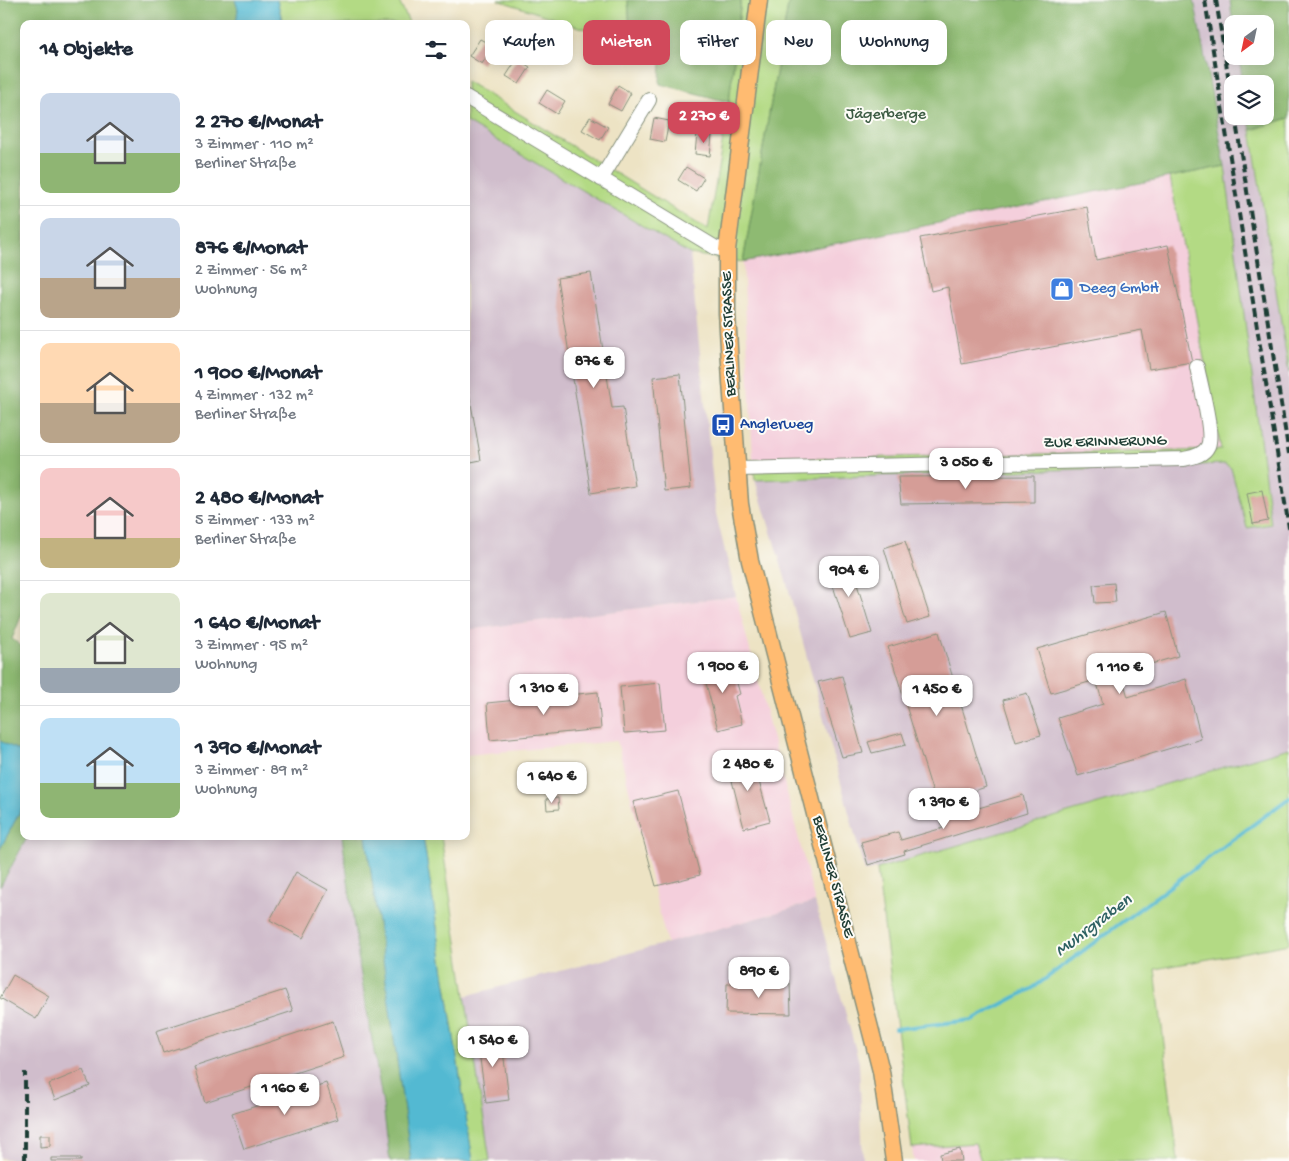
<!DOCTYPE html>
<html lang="de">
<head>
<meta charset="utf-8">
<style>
	:root { --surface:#fff; --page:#f2f2f3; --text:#1f2937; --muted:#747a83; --line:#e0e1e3; --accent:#d1495b }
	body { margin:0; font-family:"Gochi Hand",sans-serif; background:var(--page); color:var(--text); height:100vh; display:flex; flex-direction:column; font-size:19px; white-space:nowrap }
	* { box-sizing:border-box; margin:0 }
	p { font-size:16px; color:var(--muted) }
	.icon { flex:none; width:28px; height:28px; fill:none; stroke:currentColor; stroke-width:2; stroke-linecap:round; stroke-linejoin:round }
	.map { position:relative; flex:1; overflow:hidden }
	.side { position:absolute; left:20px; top:20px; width:450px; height:820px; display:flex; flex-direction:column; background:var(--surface); border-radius:10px; box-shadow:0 2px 12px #0003 }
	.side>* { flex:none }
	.banner { position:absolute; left:485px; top:20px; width:475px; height:45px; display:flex; gap:10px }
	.needle { width:32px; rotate:213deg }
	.fabs { position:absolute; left:1224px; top:15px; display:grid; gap:10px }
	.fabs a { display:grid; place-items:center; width:50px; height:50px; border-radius:10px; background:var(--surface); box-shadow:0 2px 12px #0003; font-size:25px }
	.price { position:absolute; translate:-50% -42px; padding:0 11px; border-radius:10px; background:#fff; color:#222; font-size:16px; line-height:32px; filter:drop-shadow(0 1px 2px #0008) }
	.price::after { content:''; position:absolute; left:50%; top:30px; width:15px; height:11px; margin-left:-8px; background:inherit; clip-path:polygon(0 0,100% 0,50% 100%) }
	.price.selected { background:var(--accent); color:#fff }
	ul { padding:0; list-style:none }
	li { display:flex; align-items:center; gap:15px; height:125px; padding:0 20px }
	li+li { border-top:1px solid var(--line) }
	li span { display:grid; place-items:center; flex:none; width:140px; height:100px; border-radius:10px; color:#555 }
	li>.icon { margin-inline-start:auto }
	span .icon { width:60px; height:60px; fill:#fffc; stroke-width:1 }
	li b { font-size:21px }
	h2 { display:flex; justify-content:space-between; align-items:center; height:60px; padding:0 20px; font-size:21px }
	.pill { padding:0 18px; border-radius:10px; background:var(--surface); box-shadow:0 2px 12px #0003; font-size:18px; line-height:45px }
	.pill.selected { background:var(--accent); color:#fff }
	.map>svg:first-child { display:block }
	.built { fill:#f4cfdc }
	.industrial { fill:#d0bdcc }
	.green { fill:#b3da84; stroke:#698c5c }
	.forest { fill:#8eba72; stroke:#567c53 }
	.water { fill:#53b9d2; stroke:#397b83 }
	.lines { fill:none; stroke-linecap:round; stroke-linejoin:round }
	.stream { stroke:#53b9d2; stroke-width:4 }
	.building { fill:#d59d97 }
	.minor-casing { stroke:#86907c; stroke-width:16 }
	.major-casing { stroke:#86907c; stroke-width:19 }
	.minor { stroke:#fff; stroke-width:14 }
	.major { stroke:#ffbb71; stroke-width:16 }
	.rail { stroke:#1f3d34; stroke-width:4; stroke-dasharray:8 4; stroke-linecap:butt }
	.labels { text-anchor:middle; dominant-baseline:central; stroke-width:4; stroke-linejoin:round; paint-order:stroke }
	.park-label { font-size:16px; fill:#3d5c44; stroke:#fdfcf7 }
	.shop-label { font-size:16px; fill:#366cbe; stroke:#fdfcf7; text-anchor:start }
	.street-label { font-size:16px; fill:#1f3d34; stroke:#fdfcf7 }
	.transit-label { font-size:16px; fill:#164399; stroke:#fdfcf7; text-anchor:start }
	.water-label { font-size:18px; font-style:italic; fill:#2f6263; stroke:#fdfcf7 }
</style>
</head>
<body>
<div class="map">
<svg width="1289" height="1161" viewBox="0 0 1289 1161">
	<rect width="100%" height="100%" fill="#fdfcf7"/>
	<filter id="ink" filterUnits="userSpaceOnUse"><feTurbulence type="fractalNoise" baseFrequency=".02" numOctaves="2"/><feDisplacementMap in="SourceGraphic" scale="10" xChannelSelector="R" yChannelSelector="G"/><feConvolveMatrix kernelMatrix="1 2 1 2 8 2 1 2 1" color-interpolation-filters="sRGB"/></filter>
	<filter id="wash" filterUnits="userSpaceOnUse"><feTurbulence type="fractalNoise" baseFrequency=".0096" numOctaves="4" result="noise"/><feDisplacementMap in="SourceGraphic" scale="20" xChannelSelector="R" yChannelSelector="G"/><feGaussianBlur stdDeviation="1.12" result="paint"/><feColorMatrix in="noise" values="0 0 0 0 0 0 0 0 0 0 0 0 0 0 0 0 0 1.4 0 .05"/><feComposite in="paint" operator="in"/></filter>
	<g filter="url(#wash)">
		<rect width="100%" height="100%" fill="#ede3c4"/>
		<path class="built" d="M 1170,177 L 1221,450 L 753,460 L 743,262 Z
			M 736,596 L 815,902 L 667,943 L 617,741 L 466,755 L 466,630 Z
			M 975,1143 L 981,1161 L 914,1161 L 912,1148 Z"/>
		<path class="industrial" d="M 1194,0 L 1230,0 L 1233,24 L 1232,56 L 1239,56 L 1243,84 L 1232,84 L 1232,116 L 1248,116 L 1289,373 L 1289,748 L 865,872 L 788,587 L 755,480 L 1225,464 L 1231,468 L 1247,527 L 1225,166 Z
			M 466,122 L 690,254 L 716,514 L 736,596 L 466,630 Z
			M 28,836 L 342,836 L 359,963 L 383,1105 L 390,1161 L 20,1161 L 0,1158 L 0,887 Z
			M 815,902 L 859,1062 L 863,1161 L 490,1161 L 465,996 L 667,943 Z"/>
		<path class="green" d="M 277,0 L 398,0 L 410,24 L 301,24 L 297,22 L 297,24 L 283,24 Z
			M 498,0 L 628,0 L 631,44 Z
			M 741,0 L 789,0 L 743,262 L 690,254 L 466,122 L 466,81 L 708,230 L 729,102 Z
			M 1289,118 L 1289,373 L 1251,130 Z
			M 1225,166 L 1271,524 L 1247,528 L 1231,468 L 1225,464 L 755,480 L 753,460 L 1221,450 L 1170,177 Z
			M 1289,748 L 1289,944 L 1155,969 L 1178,1161 L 981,1161 L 975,1143 L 912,1148 L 877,869 Z
			M 423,836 L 441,836 L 490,1161 L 473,1161 Z"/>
		<path class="forest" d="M 0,0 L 235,0 L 238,9 L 236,24 L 24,24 L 24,609 L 12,639 L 24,648 L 24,753 L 0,741 Z
			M 628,0 L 741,0 L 729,102 L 660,84 L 661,57 L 631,44 Z
			M 789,0 L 1194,0 L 1225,166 L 743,262 Z
			M 1230,0 L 1289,0 L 1289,118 L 1251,130 L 1248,116 L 1265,116 L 1265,84 L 1243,84 L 1239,56 L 1265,56 L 1265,24 L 1233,24 Z
			M 24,804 L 24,836 L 28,836 L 0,887 L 0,849 Z
			M 342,836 L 366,836 L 411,1161 L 390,1161 L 383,1105 L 359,963 Z"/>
		<path class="water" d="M 235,0 L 277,0 L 283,24 L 236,24 L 238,9 Z
			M 0,741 L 24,753 L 24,804 L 0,849 Z
			M 366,836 L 423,836 L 473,1161 L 411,1161 Z"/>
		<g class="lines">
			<path class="stream" d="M 895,1029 L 972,1020 L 1033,988 L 1289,798"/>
		</g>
		<g id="blocks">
			<path class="building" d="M 480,39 L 493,46 L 482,64 L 469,56 Z
				M 517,59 L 530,67 L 519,84 L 506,76 Z
				M 618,85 L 631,93 L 621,111 L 608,104 Z
				M 547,90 L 565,101 L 557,114 L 539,103 Z
				M 590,117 L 608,127 L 600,140 L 582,130 Z
				M 654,118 L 669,121 L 665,142 L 650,139 Z
				M 697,133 L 712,135 L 710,156 L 695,154 Z
				M 686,167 L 704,178 L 696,191 L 678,180 Z
				M 1087,207 L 1096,260 L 1168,245 L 1192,362 L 1149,369 L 1142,330 L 962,364 L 948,287 L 931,291 L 920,238 Z
				M 591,273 L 612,408 L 623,407 L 635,486 L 591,493 L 557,278 Z
				M 680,374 L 691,488 L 664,491 L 653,377 Z
				M 466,376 L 481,460 L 466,463 Z
				M 1034,476 L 1034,502 L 901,504 L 898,477 Z
				M 1262,490 L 1268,521 L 1253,524 L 1247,493 Z
				M 905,541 L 930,617 L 907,624 L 884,548 Z
				M 849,558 L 872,633 L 850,639 L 826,564 Z
				M 1114,583 L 1116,602 L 1095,603 L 1093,585 Z
				M 1166,612 L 1178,656 L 1121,673 L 1128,697 L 1186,679 L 1201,739 L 1078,776 L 1058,718 L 1103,704 L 1096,680 L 1051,693 L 1037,649 Z
				M 939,632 L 986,787 L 936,803 L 888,647 Z
				M 731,662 L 740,694 L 735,696 L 742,724 L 718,730 L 704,675 L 698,676 L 696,670 Z
				M 842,676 L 863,753 L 842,757 L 818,682 Z
				M 660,683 L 665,730 L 624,733 L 620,687 Z
				M 598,692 L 601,729 L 490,740 L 487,703 Z
				M 1027,693 L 1041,735 L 1016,742 L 1003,700 Z
				M 902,733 L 906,745 L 872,753 L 868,742 Z
				M 752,756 L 770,821 L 744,828 L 727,761 Z
				M 678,791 L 700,875 L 656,886 L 633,802 Z
				M 1023,795 L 1027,813 L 904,851 L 905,854 L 868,865 L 861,842 L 898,832 L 901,840 L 943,828 L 941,819 Z
				M 558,798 L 559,809 L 547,810 L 546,799 Z
				M 296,872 L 328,890 L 303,938 L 270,920 Z
				M 13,975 L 49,996 L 36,1019 L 0,998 Z
				M 790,983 L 791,1014 L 726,1013 L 727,984 Z
				M 285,990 L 293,1011 L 163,1053 L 156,1031 Z
				M 333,1021 L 344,1057 L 205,1102 L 194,1067 Z
				M 501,1034 L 509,1100 L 486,1103 L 477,1037 Z
				M 83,1070 L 90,1086 L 55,1100 L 49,1084 Z
				M 326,1083 L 338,1119 L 244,1149 L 232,1114 Z
				M 40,1135 L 50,1135 L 50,1146 L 40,1147 Z
				M 960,1149 L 962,1161 L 941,1161 L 940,1154 Z
				M 51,1158 L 81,1158 L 81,1161 L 51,1161 Z"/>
		</g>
	</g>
	<g filter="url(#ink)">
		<use href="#blocks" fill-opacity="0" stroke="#86907c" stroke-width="1"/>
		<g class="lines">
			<g class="minor-casing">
				<path id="minor" d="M 466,97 L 716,248 L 727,250
					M 601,179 L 649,100
					M 738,469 L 1184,459 C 1193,457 1204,455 1208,446 C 1214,433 1200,383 1197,367"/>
			</g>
			<g class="major-casing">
				<path id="major" d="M 759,0 L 727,250 L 727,313 L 731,382 L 740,504 L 750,561 L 881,1071 L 894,1161"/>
			</g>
			<use href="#minor" class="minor"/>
			<use href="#major" class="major"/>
			<path class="rail" d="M 1205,0 L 1289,528
				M 1216,0 L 1232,100
				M 1235,116 L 1289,454
				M 25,1161 L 25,1072"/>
		</g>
	</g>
	<defs>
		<g id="shop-square" transform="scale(1.25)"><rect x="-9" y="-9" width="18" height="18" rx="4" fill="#3f7fe0" stroke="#fdfcf7"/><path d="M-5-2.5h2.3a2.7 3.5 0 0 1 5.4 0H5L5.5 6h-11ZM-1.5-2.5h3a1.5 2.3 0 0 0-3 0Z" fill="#fff"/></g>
		<g id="bus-square" transform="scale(1.25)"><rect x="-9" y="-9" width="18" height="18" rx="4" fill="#1a4fb4" stroke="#fdfcf7"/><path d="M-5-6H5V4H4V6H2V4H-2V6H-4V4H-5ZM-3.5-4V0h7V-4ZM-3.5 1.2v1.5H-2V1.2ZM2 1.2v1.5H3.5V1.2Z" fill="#fff"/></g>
	</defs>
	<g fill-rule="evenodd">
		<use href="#shop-square" x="1062" y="289"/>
		<use href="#bus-square" x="723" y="425"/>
	</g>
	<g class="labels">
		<g class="park-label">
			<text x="886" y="115">Jägerberge</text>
		</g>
		<g class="shop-label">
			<text x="1080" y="289">Deeg GmbH</text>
		</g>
		<g class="street-label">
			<text transform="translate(730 334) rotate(-92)">BERLINER STRASSE</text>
			<text transform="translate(1105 443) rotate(-1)">ZUR ERINNERUNG</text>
			<text transform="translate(832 877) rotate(75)">BERLINER STRASSE</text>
		</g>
		<g class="transit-label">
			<text x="740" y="425">Anglerweg</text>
		</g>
		<g class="water-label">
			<text transform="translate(1094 926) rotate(-37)">Muhrgraben</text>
		</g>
	</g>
</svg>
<div class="fabs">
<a><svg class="needle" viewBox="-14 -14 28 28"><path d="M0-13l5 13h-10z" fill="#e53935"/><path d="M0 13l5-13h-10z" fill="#747a83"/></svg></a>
<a><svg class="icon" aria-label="layers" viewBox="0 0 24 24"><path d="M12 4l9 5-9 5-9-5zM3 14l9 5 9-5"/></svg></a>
</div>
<b class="price selected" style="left:704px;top:144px">2 270 €</b>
<b class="price" style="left:594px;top:389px">876 €</b>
<b class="price" style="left:966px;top:490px">3 050 €</b>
<b class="price" style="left:849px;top:598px">904 €</b>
<b class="price" style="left:723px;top:694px">1 900 €</b>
<b class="price" style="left:1120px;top:695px">1 110 €</b>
<b class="price" style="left:544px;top:716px">1 310 €</b>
<b class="price" style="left:937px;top:717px">1 450 €</b>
<b class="price" style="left:748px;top:792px">2 480 €</b>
<b class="price" style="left:552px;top:804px">1 640 €</b>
<b class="price" style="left:944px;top:830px">1 390 €</b>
<b class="price" style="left:759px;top:999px">890 €</b>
<b class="price" style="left:493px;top:1068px">1 540 €</b>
<b class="price" style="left:285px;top:1116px">1 160 €</b>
<div class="banner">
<a class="pill">Kaufen</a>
<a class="pill selected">Mieten</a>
<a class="pill">Filter</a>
<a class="pill">Neu</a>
<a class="pill">Wohnung</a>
</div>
<section class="side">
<h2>14 Objekte<svg class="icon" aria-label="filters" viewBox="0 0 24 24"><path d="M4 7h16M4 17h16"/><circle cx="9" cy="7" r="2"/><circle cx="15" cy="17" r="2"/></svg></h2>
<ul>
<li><span style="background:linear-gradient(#c9d6e8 60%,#8fb573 0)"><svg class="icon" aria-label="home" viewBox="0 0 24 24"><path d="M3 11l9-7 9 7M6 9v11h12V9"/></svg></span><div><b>2 270 €/Monat</b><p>3 Zimmer · 110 m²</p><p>Berliner Straße</p></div></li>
<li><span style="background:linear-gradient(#c9d6e8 60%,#b9a48a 0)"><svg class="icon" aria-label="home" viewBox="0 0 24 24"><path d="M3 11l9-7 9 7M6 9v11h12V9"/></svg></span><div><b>876 €/Monat</b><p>2 Zimmer · 56 m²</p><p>Wohnung</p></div></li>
<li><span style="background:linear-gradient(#ffd9b3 60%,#b9a48a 0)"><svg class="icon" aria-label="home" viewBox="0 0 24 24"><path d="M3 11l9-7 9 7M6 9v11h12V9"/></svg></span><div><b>1 900 €/Monat</b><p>4 Zimmer · 132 m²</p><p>Berliner Straße</p></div></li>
<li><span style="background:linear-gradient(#f6c9c9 70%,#c2b280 0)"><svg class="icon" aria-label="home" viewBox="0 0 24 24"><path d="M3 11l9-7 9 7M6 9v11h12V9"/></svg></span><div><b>2 480 €/Monat</b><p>5 Zimmer · 133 m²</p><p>Berliner Straße</p></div></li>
<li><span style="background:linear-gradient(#dfe7d0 75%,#9aa5b1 0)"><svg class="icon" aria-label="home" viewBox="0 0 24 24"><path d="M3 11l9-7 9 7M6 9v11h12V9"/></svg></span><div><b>1 640 €/Monat</b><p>3 Zimmer · 95 m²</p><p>Wohnung</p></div></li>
<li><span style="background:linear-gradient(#bfe0f5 65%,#8fb573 0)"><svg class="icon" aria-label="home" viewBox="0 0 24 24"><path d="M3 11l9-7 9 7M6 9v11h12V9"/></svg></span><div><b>1 390 €/Monat</b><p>3 Zimmer · 89 m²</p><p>Wohnung</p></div></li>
</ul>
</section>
</div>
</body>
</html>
